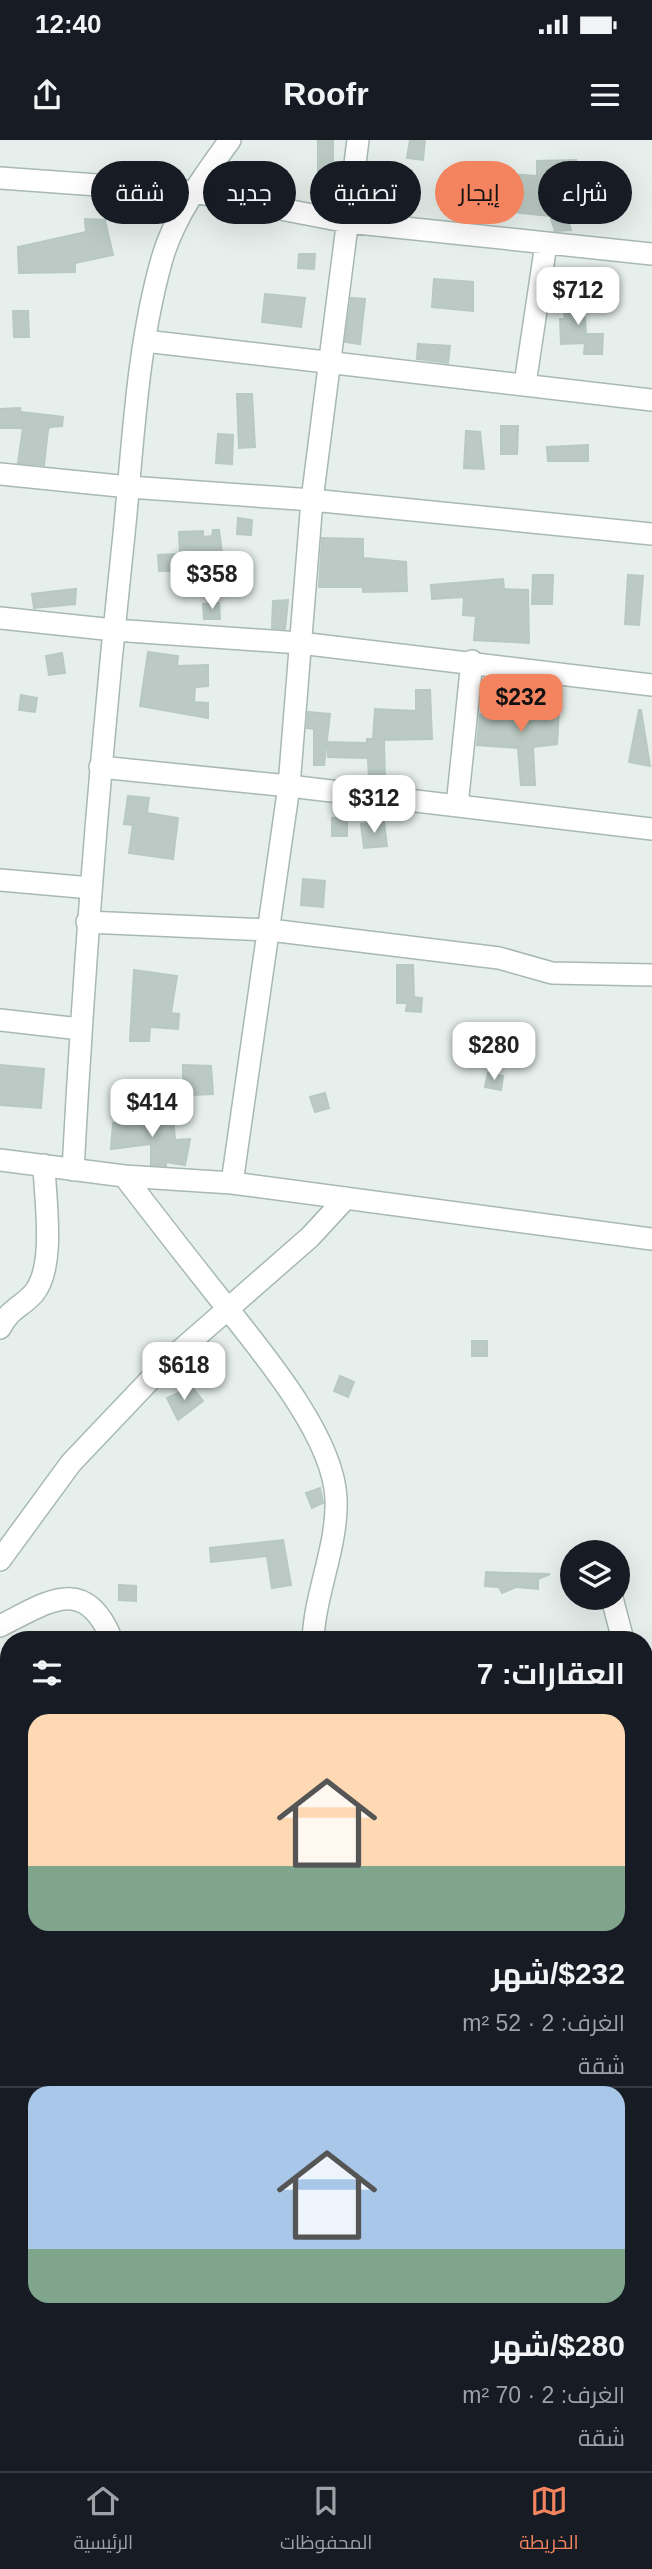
<!DOCTYPE html>
<html lang="ar">
<head>
<meta charset="utf-8">
<style>
	:root { --surface:#171b24; --page:#20242c; --text:#f1f3f6; --muted:#9ea1a6; --line:#363941; --accent:#f4845f }
	body { margin:0; font-family:Helvetica,Cairo,sans-serif; background:var(--page); color:var(--text); direction:rtl; height:100vh; display:flex; flex-direction:column; font-size:26px; white-space:nowrap }
	* { box-sizing:border-box; margin:0 }
	p { font-size:23px; color:var(--muted) }
	.icon { flex:none; width:38px; height:38px; fill:none; stroke:currentColor; stroke-width:2; stroke-linecap:round; stroke-linejoin:round }
	.map { position:relative; flex:1; overflow:hidden; direction:ltr }
	.sheet { position:absolute; left:0px; top:1491px; width:653px; height:840px; display:flex; flex-direction:column; background:var(--surface); border-radius:28px 28px 0 0; box-shadow:0 7px 28px #0002; direction:rtl }
	.sheet>* { flex:none }
	.top-card { position:absolute; left:21px; top:21px; width:611px; height:63px; direction:rtl; display:flex; gap:14px }
	.controls { position:absolute; left:560px; top:1400px; display:grid; gap:14px }
	.controls a { display:grid; place-items:center; width:70px; height:70px; border-radius:50%; background:var(--surface); box-shadow:0 7px 28px #0002; font-size:35px }
	.price { position:absolute; translate:-50% -60px; padding:0 16px; border-radius:14px; background:#fff; color:#222; font-size:23px; line-height:46px; filter:drop-shadow(0 2px 4px #0008) }
	.price::after { content:''; position:absolute; left:50%; top:42px; width:21px; height:16px; margin-left:-10px; background:inherit; clip-path:polygon(0 0,100% 0,50% 100%) }
	.price.current { background:var(--accent); color:#111 }
	ul { padding:0; list-style:none }
	li { display:grid; align-content:center; gap:14px; height:371px; padding:0 28px }
	li+li { border-top:2px solid var(--line) }
	li span { display:grid; place-items:center; height:217px; border-radius:21px; color:#555 }
	li>.icon { margin-inline-start:auto }
	span .icon { width:126px; height:126px; fill:#fffc; stroke-width:1 }
	li b { font-size:30px }
	h2 { display:flex; justify-content:space-between; align-items:center; height:84px; padding:0 28px; font-size:30px }
	.chip { padding:0 24px; border-radius:32px; background:var(--surface); box-shadow:0 7px 28px #0002; font-size:24px; line-height:63px }
	.chip.current { background:var(--accent); color:#111 }
	.status { display:flex; justify-content:space-between; align-items:center; height:49px; padding:0 35px; background:var(--surface); direction:ltr }
	.status svg { height:19px; fill:currentColor }
	header { display:flex; justify-content:space-between; align-items:center; height:91px; padding:0 28px; background:var(--surface); font-size:32px; font-weight:700 }
	.menu { display:flex; justify-content:space-around; align-items:center; height:98px; border-top:2px solid var(--line); background:var(--surface); font-size:19px; color:var(--muted) }
	.menu a { display:grid; justify-items:center; gap:4px }
	.menu .current { color:var(--accent) }
	.map>svg:first-child { display:block }
	.building { fill:#bbcac4; stroke:#b8c9c2; stroke-width:2 }
	.lines { fill:none; stroke-linecap:round; stroke-linejoin:round }
	.minor-casing { stroke:#a8b8b2; stroke-width:24 }
	.minor { stroke:#fff; stroke-width:21 }
</style>
</head>
<body>
<div class="status"><b>12:40</b><svg viewBox="0 0 49 12"><path d="M0 12V9h3v3zM5 12V6h3v6zM10 12V3h3v9zM15 12V0h3v12zM26 1h20v11H26zM47 4h2v5h-2z"/></svg></div>
<header><svg class="icon" aria-label="menu" viewBox="0 0 24 24"><path d="M4 6h16M4 12h16M4 18h16"/></svg>Roofr<svg class="icon" aria-label="share" viewBox="0 0 24 24"><path d="M12 15V3M7 8l5-5 5 5M5 13v7h14v-7"/></svg></header>
<div class="map">
<svg width="652" height="2331" viewBox="0 0 652 2331">
	<rect width="100%" height="100%" fill="#e6efeb"/>
	<path class="building" d="M 318,0 L 333,0 L 333,40 L 318,40 Z
		M 410,0 L 425,0 L 423,20 L 407,18 Z
		M 576,20 L 577,51 L 573,55 L 560,54 L 571,90 L 555,91 L 550,76 L 513,72 L 516,50 L 492,48 L 493,33 L 537,36 L 537,21 Z
		M 85,79 L 105,80 L 113,115 L 75,123 L 75,132 L 19,133 L 18,107 L 86,92 Z
		M 299,114 L 315,114 L 314,129 L 298,128 Z
		M 434,139 L 473,142 L 473,171 L 432,167 Z
		M 576,152 L 580,178 L 585,178 L 586,194 L 603,194 L 602,214 L 584,214 L 585,203 L 561,204 L 560,179 L 565,179 L 561,154 Z
		M 265,154 L 305,158 L 301,187 L 262,182 Z
		M 351,158 L 365,159 L 360,204 L 345,202 Z
		M 13,171 L 28,171 L 29,197 L 14,197 Z
		M 418,204 L 450,206 L 448,223 L 417,219 Z
		M 237,254 L 252,254 L 255,307 L 239,308 Z
		M 20,268 L 21,272 L 63,277 L 62,286 L 50,287 L 48,290 L 44,325 L 18,323 L 23,288 L 0,288 L 0,269 Z
		M 501,286 L 518,286 L 517,314 L 501,314 Z
		M 466,291 L 480,292 L 484,329 L 464,328 Z
		M 218,294 L 233,295 L 232,324 L 216,323 Z
		M 588,305 L 588,321 L 548,321 L 547,307 Z
		M 238,378 L 252,380 L 251,395 L 237,394 Z
		M 213,390 L 219,390 L 225,436 L 208,434 L 208,430 L 159,431 L 158,415 L 180,414 L 179,392 L 203,391 L 203,397 L 212,396 Z
		M 322,398 L 363,399 L 363,418 L 406,422 L 407,451 L 363,452 L 363,447 L 319,447 Z
		M 533,435 L 553,435 L 552,464 L 532,464 Z
		M 628,435 L 643,436 L 639,485 L 625,484 Z
		M 503,439 L 504,449 L 528,450 L 529,503 L 474,500 L 476,476 L 463,475 L 464,457 L 432,459 L 431,445 Z
		M 76,449 L 75,464 L 34,468 L 32,454 Z
		M 288,460 L 285,489 L 272,488 L 273,461 Z
		M 219,463 L 220,479 L 204,479 L 203,464 Z
		M 148,512 L 178,516 L 177,526 L 208,525 L 208,546 L 195,547 L 194,562 L 208,563 L 208,578 L 140,566 Z
		M 62,513 L 65,533 L 49,535 L 46,516 Z
		M 416,550 L 430,550 L 432,599 L 384,600 L 385,641 L 369,641 L 368,618 L 328,617 L 328,602 L 367,603 L 367,599 L 373,599 L 375,569 L 416,571 Z
		M 21,555 L 37,558 L 35,572 L 19,570 Z
		M 507,565 L 559,570 L 557,604 L 533,607 L 535,645 L 521,645 L 518,608 L 477,605 L 480,574 L 506,576 Z
		M 639,570 L 641,570 L 650,626 L 629,622 Z
		M 308,572 L 330,574 L 324,625 L 314,625 L 314,589 L 307,588 Z
		M 128,656 L 149,658 L 147,673 L 178,678 L 173,719 L 129,713 L 133,685 L 124,684 Z
		M 347,677 L 347,696 L 332,696 L 332,678 Z
		M 384,682 L 387,706 L 364,708 L 361,684 Z
		M 303,739 L 325,741 L 323,767 L 301,765 Z
		M 397,825 L 413,825 L 414,857 L 422,858 L 421,872 L 406,871 L 407,863 L 397,863 Z
		M 134,830 L 177,836 L 171,873 L 179,874 L 178,889 L 150,887 L 149,901 L 130,901 Z
		M 0,925 L 44,929 L 41,968 L 0,965 Z
		M 183,925 L 211,926 L 213,954 L 191,955 L 183,937 Z
		M 488,933 L 503,936 L 501,950 L 485,947 Z
		M 325,953 L 329,968 L 315,972 L 310,957 Z
		M 173,976 L 175,1000 L 190,999 L 185,1025 L 166,1022 L 166,1026 L 151,1025 L 151,1004 L 111,1009 L 113,983 Z
		M 472,1201 L 487,1201 L 487,1216 L 472,1216 Z
		M 340,1236 L 354,1242 L 348,1257 L 334,1251 Z
		M 192,1247 L 203,1261 L 178,1280 L 167,1258 Z
		M 320,1348 L 323,1363 L 312,1368 L 306,1353 Z
		M 283,1400 L 291,1445 L 272,1448 L 267,1416 L 211,1422 L 210,1408 Z
		M 486,1432 L 512,1433 L 550,1434 L 538,1439 L 538,1449 L 516,1447 L 502,1453 L 499,1447 L 485,1446 Z
		M 119,1445 L 136,1446 L 136,1461 L 119,1460 Z"/>
	<g class="lines">
		<g class="minor-casing">
			<path id="minor" d="M 0,38 L 194,52 L 348,82 L 652,114
				M 145,201 L 652,260
				M 525,244 L 546,104
				M 0,334 L 129,347 L 312,360 L 652,394
				M 0,478 L 114,490 L 300,503 L 652,545
				M 100,627 L 289,646 L 652,689
				M 457,666 L 472,521
				M 0,740 L 91,748
				M 87,782 L 270,790 L 499,818 L 552,833 L 652,835
				M 0,880 L 80,889
				M 0,1020 L 124,1036 L 232,1043 L 652,1099
				M 73,1030 C 84,824 100,619 122,413 C 133,315 135,214 162,119 C 174,76 204,36 230,0
				M 124,1036 C 154,1075 185,1115 216,1154 C 256,1205 333,1293 336,1358 C 338,1406 315,1452 313,1500
				M 232,1043 L 289,646 L 312,360 L 358,0
				M 0,1188 C 11,1167 21,1168 34,1153 C 56,1126 45,1060 44,1025
				M 0,1420 L 71,1323 L 166,1223 L 310,1097 L 346,1058
				M 612,1458 L 623,1500
				M 0,1486 C 48,1462 85,1433 112,1500
				M 644,1536 L 652,1536
				M 0,1623 L 9,1622
				M 644,1699 L 652,1698
				M 0,1761 L 9,1761
				M 644,1826 L 652,1824
				M 0,1908 L 9,1906
				M 644,1986 L 652,1985
				M 0,2047 L 9,2046
				M 644,2140 L 652,2143
				M 565,2331 L 566,2322"/>
		</g>
		<use href="#minor" class="minor"/>
	</g>
</svg>
<div class="controls">
<a><svg class="icon" aria-label="layers" viewBox="0 0 24 24"><path d="M12 4l9 5-9 5-9-5zM3 14l9 5 9-5"/></svg></a>
</div>
<b class="price" style="left:578px;top:187px">$712</b>
<b class="price" style="left:212px;top:471px">$358</b>
<b class="price current" style="left:521px;top:594px">$232</b>
<b class="price" style="left:374px;top:695px">$312</b>
<b class="price" style="left:494px;top:942px">$280</b>
<b class="price" style="left:152px;top:999px">$414</b>
<b class="price" style="left:184px;top:1262px">$618</b>
<div class="top-card">
<a class="chip">شراء</a>
<a class="chip current">إيجار</a>
<a class="chip">تصفية</a>
<a class="chip">جديد</a>
<a class="chip">شقة</a>
</div>
<section class="sheet">
<h2>العقارات: 7<svg class="icon" aria-label="filters" viewBox="0 0 24 24"><path d="M4 7h16M4 17h16"/><circle cx="9" cy="7" r="2"/><circle cx="15" cy="17" r="2"/></svg></h2>
<ul>
<li><span style="background:linear-gradient(#ffd9b3 70%,#7fa58c 0)"><svg class="icon" aria-label="home" viewBox="0 0 24 24"><path d="M3 11l9-7 9 7M6 9v11h12V9"/></svg></span><div><b>$232/شهر</b><p>الغرف: 2 · 52 m²</p><p>شقة</p></div></li>
<li><span style="background:linear-gradient(#a9c7e8 75%,#7fa58c 0)"><svg class="icon" aria-label="home" viewBox="0 0 24 24"><path d="M3 11l9-7 9 7M6 9v11h12V9"/></svg></span><div><b>$280/شهر</b><p>الغرف: 2 · 70 m²</p><p>شقة</p></div></li>
</ul>
</section>
</div>
<nav class="menu">
<a class="current"><svg class="icon" aria-label="map" viewBox="0 0 24 24"><path d="M3 6l6-2 6 2 6-2v14l-6 2-6-2-6 2zM9 4v14M15 6v14"/></svg>الخريطة</a>
<a><svg class="icon" aria-label="saved" viewBox="0 0 24 24"><path d="M7 4h10v16l-5-4-5 4z"/></svg>المحفوظات</a>
<a><svg class="icon" aria-label="home" viewBox="0 0 24 24"><path d="M3 11l9-7 9 7M6 9v11h12V9"/></svg>الرئيسية</a>
</nav>
</body>
</html>
